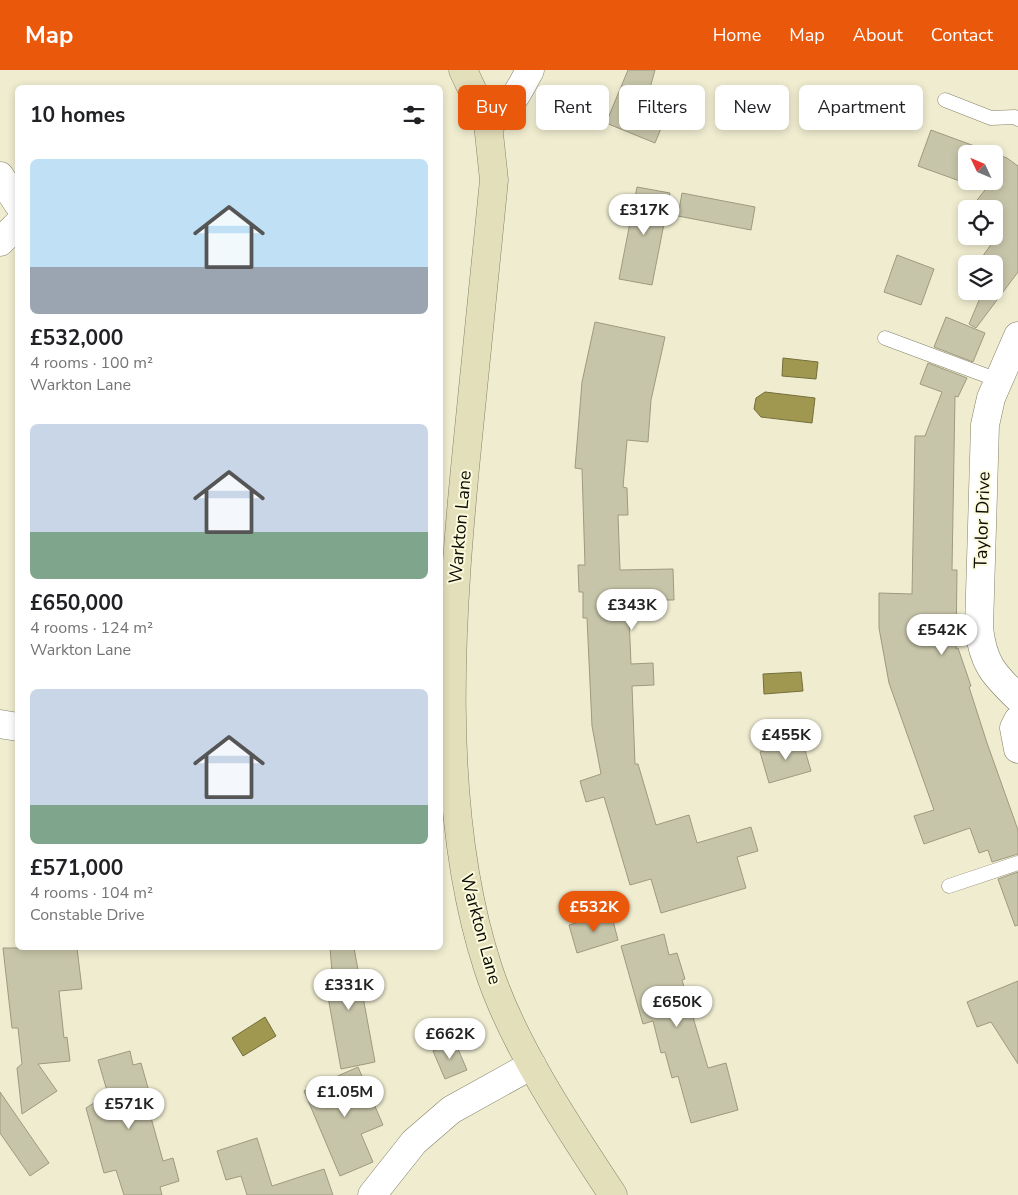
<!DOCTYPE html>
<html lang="en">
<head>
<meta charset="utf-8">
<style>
	:root { --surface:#fff; --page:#f6f6f6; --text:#202124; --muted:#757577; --accent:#ea580c }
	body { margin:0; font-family:"Nunito Sans",sans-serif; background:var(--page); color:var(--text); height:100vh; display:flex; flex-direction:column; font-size:19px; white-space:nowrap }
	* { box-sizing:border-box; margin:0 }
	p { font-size:16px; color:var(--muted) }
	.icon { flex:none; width:28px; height:28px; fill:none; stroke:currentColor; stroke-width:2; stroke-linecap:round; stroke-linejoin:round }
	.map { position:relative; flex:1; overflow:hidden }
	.panel { position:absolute; left:15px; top:15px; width:428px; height:865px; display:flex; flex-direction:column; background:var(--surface); border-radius:8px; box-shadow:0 2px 8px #0003 }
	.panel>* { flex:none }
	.banner { position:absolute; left:458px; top:15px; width:475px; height:45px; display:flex; gap:10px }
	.needle { width:32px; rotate:314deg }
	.tools { position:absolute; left:958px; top:75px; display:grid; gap:10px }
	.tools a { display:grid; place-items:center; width:45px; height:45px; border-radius:8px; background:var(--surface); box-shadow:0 2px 8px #0003; font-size:25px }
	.price { position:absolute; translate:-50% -42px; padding:0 11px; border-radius:18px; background:#fff; color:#222; font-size:16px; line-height:32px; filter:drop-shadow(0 1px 2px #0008) }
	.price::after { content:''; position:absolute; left:50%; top:30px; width:15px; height:11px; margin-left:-8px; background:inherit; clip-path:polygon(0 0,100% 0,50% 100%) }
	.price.active { background:var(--accent); color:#fff }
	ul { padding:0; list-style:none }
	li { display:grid; align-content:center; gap:10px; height:265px; padding:0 15px }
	li span { display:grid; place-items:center; height:155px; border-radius:8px; color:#555 }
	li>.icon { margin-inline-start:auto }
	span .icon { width:90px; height:90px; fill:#fffc; stroke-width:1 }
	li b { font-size:21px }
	h2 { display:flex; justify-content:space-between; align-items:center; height:60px; padding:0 15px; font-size:21px }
	.tag { padding:0 18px; border-radius:8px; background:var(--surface); box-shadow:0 2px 8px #0003; font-size:18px; line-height:45px }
	.tag.active { background:var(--accent); color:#fff }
	header { display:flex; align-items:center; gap:30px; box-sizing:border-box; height:70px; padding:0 25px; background:var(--accent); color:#fff }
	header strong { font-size:24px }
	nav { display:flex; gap:28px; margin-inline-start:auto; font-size:18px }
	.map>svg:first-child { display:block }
	.water { fill:#a09851; stroke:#746e3a }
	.building { fill:#c7c5a9; stroke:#9d9a80; fill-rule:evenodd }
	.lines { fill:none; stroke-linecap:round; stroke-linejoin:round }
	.lane-casing { stroke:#858269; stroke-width:15 }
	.street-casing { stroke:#858269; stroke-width:29 }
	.secondary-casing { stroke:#858269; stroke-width:29 }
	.lane { stroke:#fff; stroke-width:14 }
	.street { stroke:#fff; stroke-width:28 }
	.secondary { stroke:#e3dfba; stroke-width:28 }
	.labels { text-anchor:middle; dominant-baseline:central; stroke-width:4; stroke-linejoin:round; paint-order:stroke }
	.street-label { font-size:18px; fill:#0d0c04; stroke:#fcfadd }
</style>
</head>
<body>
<header>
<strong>Map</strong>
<nav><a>Home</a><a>Map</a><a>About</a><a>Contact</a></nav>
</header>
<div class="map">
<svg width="1018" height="1125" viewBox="0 0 1018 1125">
	<rect width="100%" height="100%" fill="#efecd0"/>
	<path class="water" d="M 783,288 L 818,292 L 816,309 L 782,306 Z
		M 765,322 L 815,328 L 812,353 L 761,347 L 754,339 L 756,328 Z
		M 801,602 L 803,621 L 764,624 L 763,604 Z
		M 265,947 L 276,966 L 243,986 L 232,968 Z"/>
	<path class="building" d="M 628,0 L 655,0 L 650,18 L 674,27 L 655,73 L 606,53 Z
		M 931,60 L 1007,88 L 1018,96 L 1018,202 L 976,258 L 969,254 L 983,221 L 994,221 L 994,194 L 977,194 L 1003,158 L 994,150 L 994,139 L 970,139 L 985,120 L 918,96 ZM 966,84 L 994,84 L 994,111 L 966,111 Z
		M 637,117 L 670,123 L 652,215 L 619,209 Z
		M 682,123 L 755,137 L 751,160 L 678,146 Z
		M 897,185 L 934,199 L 921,235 L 884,222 Z
		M 946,247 L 985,263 L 973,292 L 934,277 Z
		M 595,252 L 665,267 L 651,330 L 648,372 L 627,370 L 623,417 L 627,418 L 628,445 L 618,445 L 620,500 L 673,499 L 674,530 L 642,530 L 642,547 L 629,547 L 631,594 L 653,593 L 654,615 L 632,616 L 635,694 L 638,694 L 656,755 L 689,745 L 697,773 L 751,757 L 758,781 L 737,787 L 746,818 L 661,843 L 651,809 L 630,815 L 604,727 L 586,732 L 580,711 L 601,704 L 592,656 L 587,548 L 583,548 L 583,522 L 579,522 L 578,495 L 585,495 L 582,399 L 575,398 L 582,312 Z
		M 928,293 L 967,308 L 958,327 L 955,326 L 952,500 L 957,500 L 956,579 L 958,578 L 971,616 L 969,617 L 987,673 L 1018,760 L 1018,784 L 992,792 L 988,780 L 979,783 L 970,758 L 924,774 L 914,746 L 934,740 L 889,613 L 879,558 L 879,523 L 912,524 L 915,366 L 925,366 L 942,322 L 920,314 Z
		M 802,670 L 811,701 L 769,713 L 760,682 Z
		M 1018,802 L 1018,855 L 1015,856 L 998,809 Z
		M 611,843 L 618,870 L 577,883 L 569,855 Z
		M 664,864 L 669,885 L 677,883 L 685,909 L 682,910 L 708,998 L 726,993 L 738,1040 L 691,1053 L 678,1006 L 672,1008 L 665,982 L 661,983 L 653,951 L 643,954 L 621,876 Z
		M 3,878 L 77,878 L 82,919 L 59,921 L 64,968 L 67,967 L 70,991 L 38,994 L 57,1021 L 22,1044 L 17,998 L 22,994 L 18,958 L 12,958 Z
		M 330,878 L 354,878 L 375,992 L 341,999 L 328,927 L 334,926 Z
		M 1018,911 L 1018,994 L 991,952 L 977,957 L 967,932 Z
		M 455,972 L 467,1000 L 445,1009 L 433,981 Z
		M 130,981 L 133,995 L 141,993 L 155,1043 L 150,1044 L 163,1091 L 173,1088 L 179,1111 L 160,1117 L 162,1125 L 124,1125 L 116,1100 L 104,1103 L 86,1038 L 108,1024 L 98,990 Z
		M 358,997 L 383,1055 L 361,1064 L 373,1092 L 340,1106 L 304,1021 Z
		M 0,1022 L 49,1093 L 30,1106 L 0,1063 Z
		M 257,1068 L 272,1116 L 324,1099 L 333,1125 L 247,1125 L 241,1106 L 226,1110 L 217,1081 Z"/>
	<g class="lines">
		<g class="lane-casing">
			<path id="lane" d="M 945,30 L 991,48 L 1015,47 L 1018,49
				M 885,268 L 998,310
				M 949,816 L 1018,793"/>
		</g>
		<g class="street-casing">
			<path id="street" d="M 488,54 C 510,41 518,22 530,0
				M 0,106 L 18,134
				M 0,172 L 18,154
				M 1018,266 L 991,328 L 985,355 L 979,558 C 983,593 993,604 1018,628
				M 1018,650 L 1014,658 L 1018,679
				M 0,654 L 18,657
				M 372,1125 L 414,1072 L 451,1040 L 532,995"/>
		</g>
		<g class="secondary-casing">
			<path id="secondary" d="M 463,0 L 488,54 L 494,110 C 485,196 477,282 468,368 C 451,536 435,735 488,898 C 513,975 568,1057 613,1125"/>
		</g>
		<use href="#lane" class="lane"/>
		<use href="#street" class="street"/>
		<use href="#secondary" class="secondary"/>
	</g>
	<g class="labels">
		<g class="street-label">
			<text transform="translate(982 450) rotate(-88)">Taylor Drive</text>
			<text transform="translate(460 457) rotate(-85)">Warkton Lane</text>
			<text transform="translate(481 859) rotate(75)">Warkton Lane</text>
		</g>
	</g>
</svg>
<div class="tools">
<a><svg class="needle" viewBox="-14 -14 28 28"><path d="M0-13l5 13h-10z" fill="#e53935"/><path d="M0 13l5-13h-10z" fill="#757577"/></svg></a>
<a><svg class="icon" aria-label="locate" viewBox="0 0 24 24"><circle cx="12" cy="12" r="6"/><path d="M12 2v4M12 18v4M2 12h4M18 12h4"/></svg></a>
<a><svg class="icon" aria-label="layers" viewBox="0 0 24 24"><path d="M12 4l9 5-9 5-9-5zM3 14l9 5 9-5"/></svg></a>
</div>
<b class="price" style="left:644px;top:166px">£317K</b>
<b class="price" style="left:632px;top:561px">£343K</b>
<b class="price" style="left:942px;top:586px">£542K</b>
<b class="price" style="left:786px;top:691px">£455K</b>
<b class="price active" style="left:594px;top:863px">£532K</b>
<b class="price" style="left:349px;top:941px">£331K</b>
<b class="price" style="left:677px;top:958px">£650K</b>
<b class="price" style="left:450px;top:990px">£662K</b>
<b class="price" style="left:345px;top:1048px">£1.05M</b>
<b class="price" style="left:129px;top:1060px">£571K</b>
<div class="banner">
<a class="tag active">Buy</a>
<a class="tag">Rent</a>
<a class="tag">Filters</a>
<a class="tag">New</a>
<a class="tag">Apartment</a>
</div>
<section class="panel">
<h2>10 homes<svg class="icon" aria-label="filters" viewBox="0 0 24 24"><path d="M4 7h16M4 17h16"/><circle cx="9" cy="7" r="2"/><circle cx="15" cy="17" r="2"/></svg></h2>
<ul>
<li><span style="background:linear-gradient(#bfe0f5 70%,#9aa5b1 0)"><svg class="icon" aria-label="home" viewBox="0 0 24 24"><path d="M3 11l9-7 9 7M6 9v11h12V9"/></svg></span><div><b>£532,000</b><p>4 rooms · 100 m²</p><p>Warkton Lane</p></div></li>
<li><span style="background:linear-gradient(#c9d6e8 70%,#7fa58c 0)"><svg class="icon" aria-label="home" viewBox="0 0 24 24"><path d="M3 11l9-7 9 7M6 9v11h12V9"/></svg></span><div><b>£650,000</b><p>4 rooms · 124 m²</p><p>Warkton Lane</p></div></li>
<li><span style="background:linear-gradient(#c9d6e8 75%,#7fa58c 0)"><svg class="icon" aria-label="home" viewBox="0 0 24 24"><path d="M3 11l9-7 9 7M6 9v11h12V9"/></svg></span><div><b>£571,000</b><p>4 rooms · 104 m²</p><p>Constable Drive</p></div></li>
</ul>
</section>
</div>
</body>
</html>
